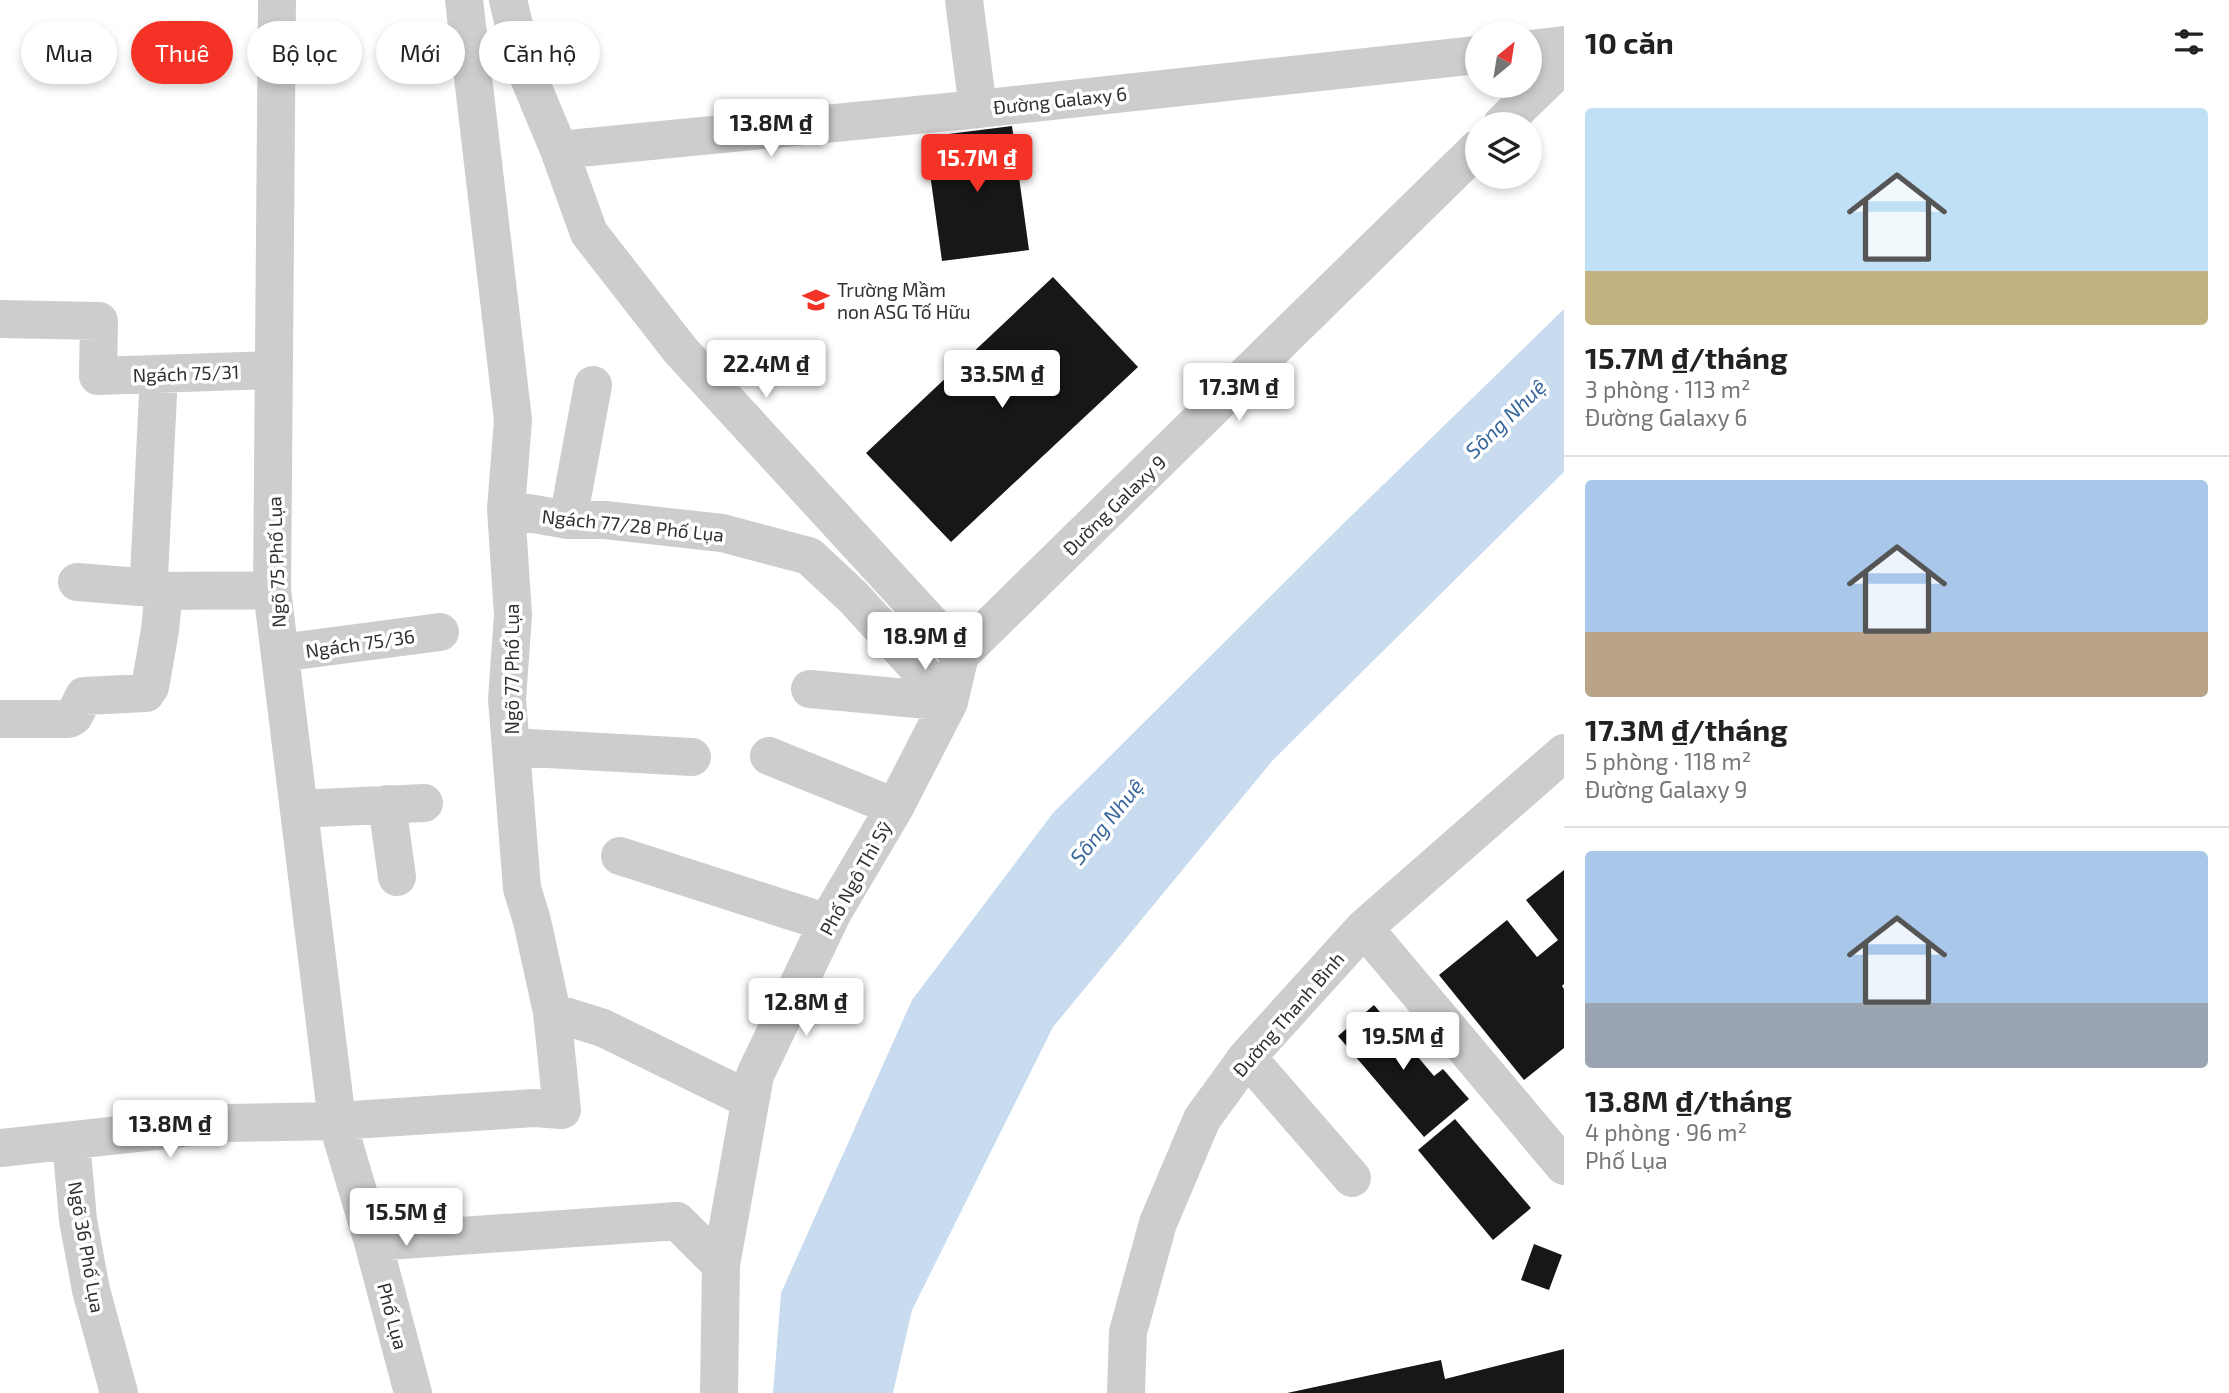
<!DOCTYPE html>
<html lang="vi">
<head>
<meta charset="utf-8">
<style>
	:root { --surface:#fff; --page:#f2f2f2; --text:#222; --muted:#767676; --line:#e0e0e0; --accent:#f43326 }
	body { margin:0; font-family:"Exo 2",sans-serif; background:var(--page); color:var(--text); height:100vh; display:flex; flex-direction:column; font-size:26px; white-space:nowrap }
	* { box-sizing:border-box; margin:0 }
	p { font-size:23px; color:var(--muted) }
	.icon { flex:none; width:38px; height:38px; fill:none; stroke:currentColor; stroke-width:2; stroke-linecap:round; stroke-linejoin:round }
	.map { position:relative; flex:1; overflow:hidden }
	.details { display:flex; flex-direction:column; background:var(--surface); width:665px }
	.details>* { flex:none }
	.guide { position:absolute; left:21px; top:21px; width:665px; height:63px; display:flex; gap:14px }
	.needle { width:46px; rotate:30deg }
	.tools { position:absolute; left:1465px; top:21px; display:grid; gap:14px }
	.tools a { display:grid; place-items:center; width:77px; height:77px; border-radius:50%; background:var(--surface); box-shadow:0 4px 10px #0003; font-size:35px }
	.price { position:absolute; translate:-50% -60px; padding:0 16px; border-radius:7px; background:#fff; color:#222; font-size:23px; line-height:46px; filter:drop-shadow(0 2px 4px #0008) }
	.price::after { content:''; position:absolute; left:50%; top:42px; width:21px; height:16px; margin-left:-10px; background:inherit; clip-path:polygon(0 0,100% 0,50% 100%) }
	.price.on { background:var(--accent); color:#fff }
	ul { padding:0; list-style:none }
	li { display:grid; align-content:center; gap:14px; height:371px; padding:0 21px }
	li+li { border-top:2px solid var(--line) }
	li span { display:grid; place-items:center; height:217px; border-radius:7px; color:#555 }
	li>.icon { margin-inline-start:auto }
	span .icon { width:126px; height:126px; fill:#fffc; stroke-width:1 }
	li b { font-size:30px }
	h2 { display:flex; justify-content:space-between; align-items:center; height:84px; padding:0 21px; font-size:30px }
	.tag { padding:0 24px; border-radius:32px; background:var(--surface); box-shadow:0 4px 10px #0003; font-size:24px; line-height:63px }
	.tag.on { background:var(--accent); color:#fff }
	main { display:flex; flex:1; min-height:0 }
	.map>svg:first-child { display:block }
	.water { fill:#c8dbef }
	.building { fill:#171717 }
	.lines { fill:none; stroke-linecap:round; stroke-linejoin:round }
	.minor { stroke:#cdcdcd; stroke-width:38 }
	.labels { text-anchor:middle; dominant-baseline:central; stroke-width:7; stroke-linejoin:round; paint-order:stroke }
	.street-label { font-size:19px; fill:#303030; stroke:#fff }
	.poi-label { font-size:19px; fill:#303030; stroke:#fff; text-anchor:start }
	.water-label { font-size:21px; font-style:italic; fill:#36669a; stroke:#fff }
</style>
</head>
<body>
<main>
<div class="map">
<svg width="1564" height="1393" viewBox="0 0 1564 1393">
	<rect width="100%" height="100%" fill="#fff"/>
	<path class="water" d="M 1564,309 L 1564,472 L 1273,760 L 1053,1027 L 912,1310 L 893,1393 L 773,1393 L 781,1293 L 912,1000 L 1053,813 L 1348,519 Z"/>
	<path class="building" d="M 1012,126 L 1029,250 L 942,261 L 925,137 Z
		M 1053,277 L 1138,367 L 951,542 L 866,453 Z
		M 1564,870 L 1564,984 L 1562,986 L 1564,989 L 1564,1048 L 1524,1080 L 1439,975 L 1507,920 L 1537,957 L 1558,940 L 1526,900 Z
		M 1374,1005 L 1434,1076 L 1443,1069 L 1469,1099 L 1424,1137 L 1338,1036 Z
		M 1455,1119 L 1531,1208 L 1493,1240 L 1418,1150 Z
		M 1534,1244 L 1562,1255 L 1549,1290 L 1521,1280 Z
		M 1564,1349 L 1564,1393 L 1287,1393 L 1441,1360 L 1445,1379 Z"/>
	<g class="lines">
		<path class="minor" d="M 277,0 L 272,590 L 337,1121 L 373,1242 L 413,1393
			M 508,0 L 524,66 L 559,150 L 589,233 L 681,351 L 960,655
			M 964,0 L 978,109
			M 1530,49 L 1564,45
			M 1502,124 L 1564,64
			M 559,150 L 978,109 L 1477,55
			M 0,319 L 99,321 L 98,376 L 274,370
			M 159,374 L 149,577 L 150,586 L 161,591 L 272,590
			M 506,509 L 568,520 L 605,520 L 722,533 L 809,556 L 853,597 L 949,702
			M 568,520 L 593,385
			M 77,582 L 153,588
			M 280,653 L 440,632
			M 960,655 L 1477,149
			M 810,689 L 949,702
			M 0,719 L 69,719 L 74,716 L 84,696 L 146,693 L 150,687 L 160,630 L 164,590
			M 511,747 L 692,757
			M 769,756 L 895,807
			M 387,804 L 397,877
			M 299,809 L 424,803
			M 620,856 L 828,923
			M 1364,928 L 1564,1166
			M 552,1012 L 603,1028 L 750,1100
			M 1247,1057 L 1352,1178
			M 71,1141 L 78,1220 L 91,1290 L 119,1393
			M 0,1148 L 228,1123 L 337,1121 L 534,1108 L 562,1110 L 552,1012 L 532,921 L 522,888 L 507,699 L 513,615 L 506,509 L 513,420 L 464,0
			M 373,1242 L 677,1221 L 721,1265
			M 719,1393 L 721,1265 L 755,1075 L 833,912 L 895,807 L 949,702 L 960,655
			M 1126,1393 L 1128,1332 L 1158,1223 L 1202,1119 L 1247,1057 L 1364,928 L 1564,753"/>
	</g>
	<defs>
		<g id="school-bare" transform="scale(2.1)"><path d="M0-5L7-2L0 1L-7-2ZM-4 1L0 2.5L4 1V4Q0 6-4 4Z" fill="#f43326" stroke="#fff" stroke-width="2.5" paint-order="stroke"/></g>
	</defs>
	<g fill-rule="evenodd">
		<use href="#school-bare" x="816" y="300"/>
	</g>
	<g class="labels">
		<g class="street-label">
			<text transform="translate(1060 100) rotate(-6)">Đường Galaxy 6</text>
			<text transform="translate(186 373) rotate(-2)">Ngách 75/31</text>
			<text transform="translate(1114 505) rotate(-44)">Đường Galaxy 9</text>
			<text transform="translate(633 525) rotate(6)">Ngách 77/28 Phố Lụa</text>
			<text transform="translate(276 562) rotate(-92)">Ngõ 75 Phố Lụa</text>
			<text transform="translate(360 643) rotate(-8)">Ngách 75/36</text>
			<text transform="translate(511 669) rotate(-90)">Ngõ 77 Phố Lụa</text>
			<text transform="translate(855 878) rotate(-61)">Phố Ngô Thì Sỹ</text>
			<text transform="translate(1288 1014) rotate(-49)">Đường Thanh Bình</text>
			<text transform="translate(87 1247) rotate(80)">Ngõ 36 Phố Lụa</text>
			<text transform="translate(393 1316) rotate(75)">Phố Lụa</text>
		</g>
		<g class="poi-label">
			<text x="837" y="289">Trường Mầm<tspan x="837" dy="22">non ASG Tố Hữu</tspan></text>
		</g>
		<g class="water-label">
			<text transform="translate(1505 418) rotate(-44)">Sông Nhuệ</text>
			<text transform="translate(1106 821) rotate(-51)">Sông Nhuệ</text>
		</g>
	</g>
</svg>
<div class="tools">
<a><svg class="needle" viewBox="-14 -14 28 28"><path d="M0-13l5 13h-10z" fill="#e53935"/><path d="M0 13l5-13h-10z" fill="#767676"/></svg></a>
<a><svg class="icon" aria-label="layers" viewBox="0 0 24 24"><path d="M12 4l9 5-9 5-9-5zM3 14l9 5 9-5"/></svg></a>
</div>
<b class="price" style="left:771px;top:159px">13.8M ₫</b>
<b class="price on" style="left:977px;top:194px">15.7M ₫</b>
<b class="price" style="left:766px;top:400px">22.4M ₫</b>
<b class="price" style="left:1002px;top:410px">33.5M ₫</b>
<b class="price" style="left:1239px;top:423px">17.3M ₫</b>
<b class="price" style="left:925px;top:672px">18.9M ₫</b>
<b class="price" style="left:806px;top:1038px">12.8M ₫</b>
<b class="price" style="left:1403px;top:1072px">19.5M ₫</b>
<b class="price" style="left:170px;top:1160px">13.8M ₫</b>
<b class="price" style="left:406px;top:1248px">15.5M ₫</b>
<div class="guide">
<a class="tag">Mua</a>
<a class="tag on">Thuê</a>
<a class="tag">Bộ lọc</a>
<a class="tag">Mới</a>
<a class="tag">Căn hộ</a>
</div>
</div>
<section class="details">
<h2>10 căn<svg class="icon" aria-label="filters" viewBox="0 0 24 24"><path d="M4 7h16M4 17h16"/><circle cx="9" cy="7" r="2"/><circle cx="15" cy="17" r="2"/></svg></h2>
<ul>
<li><span style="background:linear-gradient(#bfe0f5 75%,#c2b280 0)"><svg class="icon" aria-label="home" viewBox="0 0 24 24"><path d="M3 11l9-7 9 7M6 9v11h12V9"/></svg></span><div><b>15.7M ₫/tháng</b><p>3 phòng · 113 m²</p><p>Đường Galaxy 6</p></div></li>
<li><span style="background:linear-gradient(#a9c7e8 70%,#b9a48a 0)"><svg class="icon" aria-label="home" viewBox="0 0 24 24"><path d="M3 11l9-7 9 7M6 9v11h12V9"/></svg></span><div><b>17.3M ₫/tháng</b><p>5 phòng · 118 m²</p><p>Đường Galaxy 9</p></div></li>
<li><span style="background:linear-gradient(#a9c7e8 70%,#9aa5b1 0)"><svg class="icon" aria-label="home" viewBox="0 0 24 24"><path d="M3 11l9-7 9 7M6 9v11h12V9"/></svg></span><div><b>13.8M ₫/tháng</b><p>4 phòng · 96 m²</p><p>Phố Lụa</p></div></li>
</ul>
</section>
</main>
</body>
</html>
